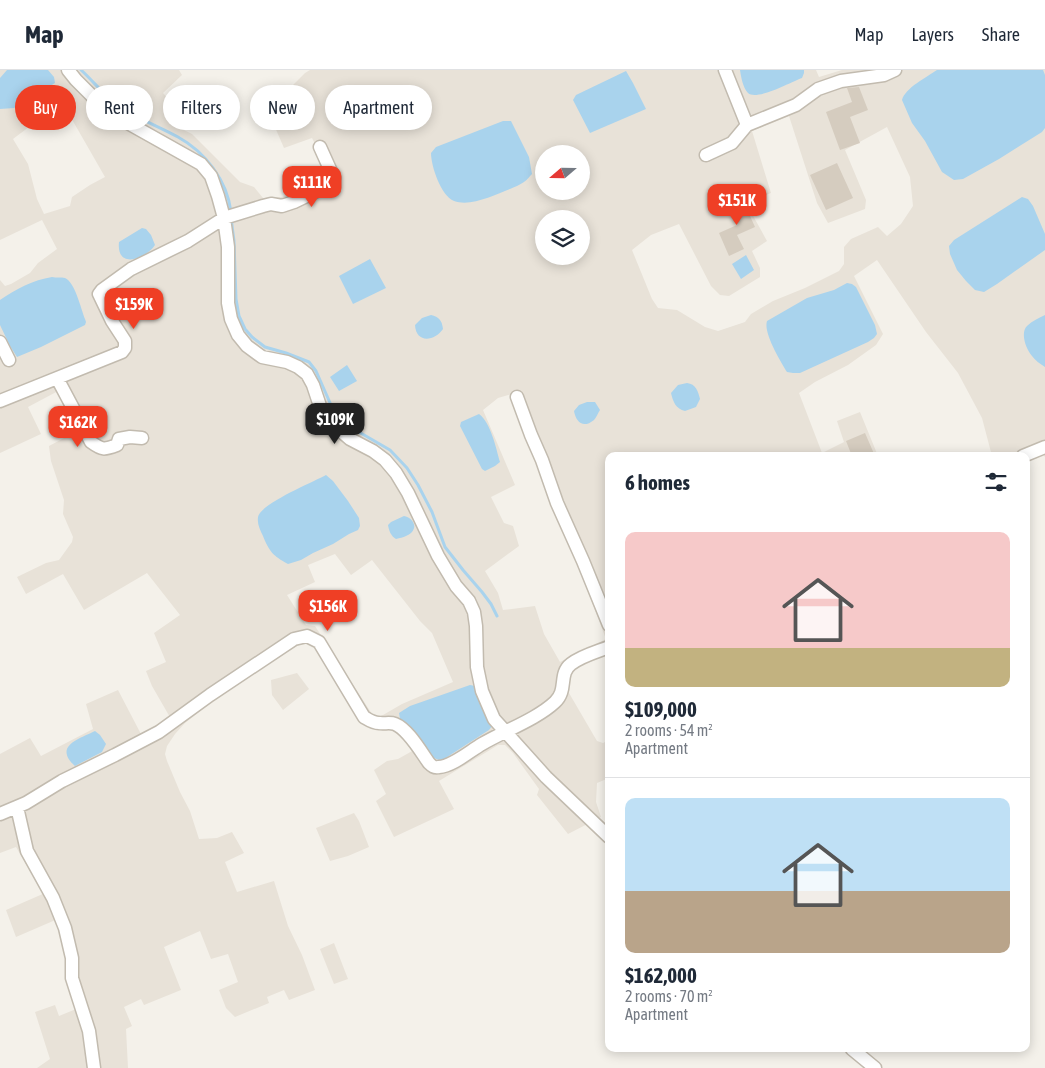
<!DOCTYPE html>
<html lang="en">
<head>
<meta charset="utf-8">
<style>
	:root { --surface:#fff; --page:#f6f6f7; --text:#1f2937; --muted:#747a83; --line:#e0e1e3; --accent:#ef3f25 }
	body { margin:0; font-family:"Asap Condensed",sans-serif; background:var(--page); color:var(--text); height:100vh; display:flex; flex-direction:column; font-size:19px; white-space:nowrap }
	* { box-sizing:border-box; margin:0 }
	p { font-size:16px; color:var(--muted) }
	.icon { flex:none; width:28px; height:28px; fill:none; stroke:currentColor; stroke-width:2; stroke-linecap:round; stroke-linejoin:round }
	.map { position:relative; flex:1; overflow:hidden }
	.panel { position:absolute; left:605px; top:382px; width:425px; height:600px; display:flex; flex-direction:column; background:var(--surface); border-radius:10px; box-shadow:0 2px 12px #0003 }
	.panel>* { flex:none }
	.guide { position:absolute; left:15px; top:15px; width:475px; height:45px; display:flex; gap:10px }
	.needle { width:32px; rotate:250deg }
	.tools { position:absolute; left:535px; top:75px; display:grid; gap:10px }
	.tools a { display:grid; place-items:center; width:55px; height:55px; border-radius:50%; background:var(--surface); box-shadow:0 2px 12px #0003; font-size:25px }
	.price { position:absolute; translate:-50% -42px; padding:0 11px; border-radius:10px; background:var(--accent); color:#fff; font-size:16px; line-height:32px; filter:drop-shadow(0 1px 2px #0008) }
	.price::after { content:''; position:absolute; left:50%; top:30px; width:15px; height:11px; margin-left:-8px; background:inherit; clip-path:polygon(0 0,100% 0,50% 100%) }
	.price.active { background:#222; color:#fff }
	ul { padding:0; list-style:none }
	li { display:grid; align-content:center; gap:10px; height:265px; padding:0 20px }
	li+li { border-top:1px solid var(--line) }
	li span { display:grid; place-items:center; height:155px; border-radius:10px; color:#555 }
	li>.icon { margin-inline-start:auto }
	span .icon { width:90px; height:90px; fill:#fffc; stroke-width:1 }
	li b { font-size:21px }
	h2 { display:flex; justify-content:space-between; align-items:center; height:60px; padding:0 20px; font-size:21px }
	.pill { padding:0 18px; border-radius:22px; background:var(--surface); box-shadow:0 2px 12px #0003; font-size:18px; line-height:45px }
	.pill.active { background:var(--accent); color:#fff }
	header { display:flex; align-items:center; gap:30px; box-sizing:border-box; height:70px; padding:0 25px; background:var(--surface); border-bottom:1px solid var(--line) }
	header strong { font-size:24px }
	nav { display:flex; gap:28px; margin-inline-start:auto; font-size:18px }
	.map>svg:first-child { display:block }
	.residential { fill:#e8e2d8; fill-rule:evenodd }
	.water { fill:#a9d3ed }
	.lines { fill:none; stroke-linecap:round; stroke-linejoin:round }
	.stream { stroke:#a9d3ed; stroke-width:3 }
	.building { fill:#d5ccbf }
	.street-casing { stroke:#c2bbaf; stroke-width:15 }
	.street { stroke:#fff; stroke-width:12 }
</style>
</head>
<body>
<header>
<strong>Map</strong>
<nav><a>Map</a><a>Layers</a><a>Share</a></nav>
</header>
<div class="map">
<svg width="1045" height="998" viewBox="0 0 1045 998">
	<rect width="100%" height="100%" fill="#f4f1ea"/>
	<path class="residential" d="M 0,0 L 179,0 L 182,5 L 163,23 L 183,45 L 174,55 L 192,64 L 240,112 L 254,117 L 263,128 L 282,127 L 321,112 L 330,107 L 325,93 L 312,68 L 284,78 L 264,32 L 291,17 L 305,3 L 310,0 L 816,0 L 819,7 L 842,0 L 1045,0 L 1045,387 L 1043,384 L 1026,386 L 992,386 L 982,348 L 958,303 L 926,262 L 877,190 L 854,206 L 883,264 L 876,275 L 848,295 L 815,312 L 799,323 L 822,383 L 844,372 L 837,351 L 860,342 L 878,386 L 609,386 L 609,582 L 580,594 L 573,599 L 570,608 L 569,623 L 597,671 L 603,673 L 609,670 L 609,708 L 597,713 L 596,732 L 601,747 L 568,764 L 537,725 L 539,719 L 513,683 L 505,675 L 498,675 L 439,711 L 454,739 L 394,767 L 376,731 L 386,724 L 374,700 L 387,691 L 398,689 L 414,680 L 405,666 L 392,659 L 373,658 L 315,575 L 306,572 L 297,576 L 256,601 L 208,635 L 185,653 L 175,664 L 167,676 L 165,684 L 167,691 L 180,722 L 190,741 L 199,769 L 217,768 L 232,762 L 244,783 L 225,792 L 237,822 L 274,811 L 288,856 L 302,885 L 315,920 L 289,930 L 284,920 L 267,927 L 269,933 L 235,947 L 226,938 L 219,920 L 238,912 L 228,884 L 211,889 L 200,861 L 164,877 L 181,920 L 144,935 L 141,929 L 124,937 L 132,956 L 126,959 L 128,998 L 37,998 L 50,989 L 35,942 L 55,935 L 59,946 L 81,937 L 60,848 L 16,867 L 6,840 L 45,823 L 30,801 L 16,777 L 0,783 L 0,684 L 30,668 L 41,686 L 93,659 L 86,634 L 118,620 L 142,666 L 171,649 L 152,616 L 146,601 L 166,592 L 154,563 L 180,545 L 147,503 L 84,540 L 63,504 L 26,524 L 17,507 L 46,493 L 59,490 L 72,472 L 73,467 L 63,444 L 64,430 L 51,391 L 49,376 L 81,359 L 60,320 L 28,337 L 41,364 L 0,383 L 0,210 L 5,216 L 11,214 L 30,203 L 38,193 L 57,179 L 42,150 L 0,170 ZM 62,32 L 105,107 L 90,115 L 72,127 L 70,136 L 44,144 L 37,129 L 28,94 L 13,69 ZM 789,46 L 817,133 L 828,153 L 865,139 L 866,130 L 845,80 L 887,57 L 910,107 L 913,136 L 901,154 L 887,166 L 878,157 L 851,169 L 844,177 L 844,194 L 839,201 L 805,218 L 773,231 L 751,244 L 745,252 L 718,261 L 705,257 L 677,240 L 658,238 L 652,229 L 632,180 L 651,165 L 679,154 L 711,216 L 720,225 L 729,226 L 760,207 L 760,198 L 752,181 L 767,171 L 746,133 L 771,123 L 752,61 ZM 544,84 L 581,84 L 581,121 L 544,121 ZM 544,149 L 581,149 L 581,186 L 544,186 ZM 512,324 L 606,569 L 560,592 L 544,564 L 535,536 L 503,540 L 498,523 L 485,501 L 519,476 L 513,456 L 504,453 L 491,427 L 515,415 L 483,340 L 498,328 ZM 335,484 L 351,505 L 372,490 L 420,551 L 432,563 L 453,612 L 402,634 L 383,645 L 376,647 L 372,644 L 315,556 L 306,555 L 287,525 L 315,512 L 308,495 Z
		M 297,603 L 309,619 L 283,640 L 272,625 L 271,610 Z
		M 354,743 L 359,751 L 369,777 L 348,786 L 330,791 L 316,758 Z
		M 334,873 L 348,909 L 334,914 L 320,879 Z"/>
	<path class="water" d="M 7,0 L 48,0 L 54,7 L 55,13 L 14,38 L 0,39 L 0,8 Z
		M 740,0 L 804,0 L 804,3 L 802,8 C 791,12 757,31 748,23 C 743,18 741,7 740,0 Z
		M 937,0 L 1043,0 L 1045,5 L 1045,58 L 1042,62 L 999,89 L 963,109 L 954,110 L 942,102 L 925,71 L 912,53 L 902,30 C 905,18 927,7 937,0 Z
		M 626,1 L 633,13 L 646,39 L 590,63 L 573,30 L 576,25 Z
		M 503,51 L 511,51 L 529,87 L 532,104 C 530,106 527,110 524,112 C 520,115 514,117 510,119 C 494,125 471,137 454,131 C 441,126 431,96 431,83 L 436,77 Z
		M 1022,127 L 1028,129 L 1033,136 L 1045,164 L 1045,180 L 997,214 L 984,222 L 975,220 L 966,211 L 957,200 L 950,184 L 949,176 L 954,170 Z
		M 142,158 L 146,159 L 151,165 L 155,175 C 146,189 116,200 119,172 Z
		M 746,185 L 754,200 L 741,209 L 732,194 Z
		M 370,189 L 386,218 L 353,234 L 339,206 Z
		M 52,207 C 56,208 61,207 65,208 C 75,212 81,239 85,249 L 86,252 L 85,255 L 41,277 L 17,287 L 10,276 L 0,255 L 0,230 C 16,219 33,210 52,207 Z
		M 847,213 L 852,214 L 856,217 L 875,255 L 877,264 L 874,268 L 868,272 L 800,303 L 793,303 L 787,302 C 781,292 763,263 767,251 L 807,228 L 834,220 Z
		M 431,245 C 439,247 442,250 443,259 C 435,271 416,274 415,255 L 422,248 Z
		M 1045,245 L 1045,297 C 1040,294 1035,290 1032,286 C 1026,279 1020,263 1027,256 C 1032,251 1039,248 1045,245 Z
		M 347,295 L 357,311 L 339,321 L 330,307 Z
		M 687,313 C 696,314 698,321 700,329 L 696,337 L 685,341 C 676,339 673,332 671,323 L 678,315 Z
		M 587,332 L 595,332 L 600,340 C 598,343 596,348 594,350 C 583,359 576,352 574,341 L 579,335 Z
		M 479,344 C 491,353 496,378 500,392 L 495,396 L 485,401 L 482,399 L 460,356 L 461,352 Z
		M 326,405 L 333,411 L 348,431 L 359,448 L 360,456 L 358,460 L 349,464 L 333,474 L 313,483 L 301,490 L 288,494 C 273,486 269,481 263,466 C 260,460 257,454 258,447 C 260,434 313,412 326,405 Z
		M 404,446 C 411,447 418,455 412,462 C 408,466 401,468 396,469 C 391,466 389,461 388,455 L 391,452 Z
		M 470,615 L 475,616 L 492,656 L 489,660 L 444,689 L 439,690 L 434,688 L 430,685 L 423,673 L 400,649 L 399,643 L 410,636 Z
		M 95,661 L 100,665 L 106,674 L 102,682 L 75,696 C 53,676 79,669 95,661 Z"/>
	<g class="lines">
		<path class="stream" d="M 81,0 C 92,10 105,26 117,35 C 136,48 158,56 178,67 C 205,82 227,110 231,142
			M 231,148 L 234,171 L 236,229 L 239,246 L 245,259 L 252,267 L 265,277 L 286,283 L 309,292 L 316,301 L 331,335 L 341,347 L 352,358 L 390,380 L 407,398 L 418,415 L 432,442 L 445,477 L 463,500 L 482,522 L 491,534 L 497,546"/>
	</g>
	<path class="building" d="M 859,17 L 868,40 L 850,47 L 860,73 L 840,80 L 826,42 L 852,32 L 847,18 Z
		M 837,93 L 853,128 L 826,140 L 810,105 Z
		M 741,126 L 755,157 L 737,165 L 744,179 L 729,186 L 719,163 L 737,155 L 727,133 Z
		M 865,363 L 875,386 L 852,386 L 846,371 Z"/>
	<g class="lines">
		<g class="street-casing">
			<path id="street" d="M 68,0 L 76,10 L 96,30 L 110,43 L 201,94 L 211,106 L 218,126 L 224,148 L 228,177 L 228,233 L 231,249 L 238,265 L 247,276 L 262,287 L 287,292 L 298,297 L 307,304 L 313,315 L 320,336 L 328,350 L 350,369 L 373,381 L 385,390 L 396,403 L 408,423 L 438,486 L 456,516 L 469,531 L 474,542 L 476,556 L 477,597 L 482,621 L 494,649 L 546,707 L 609,767
				M 725,0 L 747,55
				M 706,85 L 732,73 L 747,55 L 796,35 L 818,19 L 841,11 L 884,5 L 895,0
				M 0,272 L 9,290
				M 57,308 L 91,372 C 102,380 104,380 117,375 L 119,369 L 130,367 L 142,368
				M 517,327 L 531,365 L 542,390 L 557,433 L 583,491 L 609,555
				M 0,331 L 122,282 L 125,278 L 125,271 L 112,251 L 99,224 L 102,220 L 131,199 L 188,171 L 224,148 L 263,136 L 271,134 L 282,136 L 294,132 L 331,114 L 334,108 L 320,77
				M 1023,386 L 1045,377
				M 17,737 L 27,781 L 53,828 L 65,858 L 72,888 L 72,908 L 89,961 L 94,998
				M 0,744 L 26,733 L 62,711 L 115,685 L 159,662 L 210,625 L 294,569 L 307,566 L 319,572 L 364,647 C 369,650 373,653 379,653 C 384,654 390,652 395,654 C 408,659 421,682 429,693 C 432,696 434,698 439,697 C 453,696 470,681 482,674 C 504,661 537,649 555,632 C 568,620 558,604 571,594 C 581,586 596,582 609,577
				M 852,979 L 875,998"/>
		</g>
		<use href="#street" class="street"/>
	</g>
</svg>
<div class="tools">
<a><svg class="needle" viewBox="-14 -14 28 28"><path d="M0-13l5 13h-10z" fill="#e53935"/><path d="M0 13l5-13h-10z" fill="#747a83"/></svg></a>
<a><svg class="icon" aria-label="layers" viewBox="0 0 24 24"><path d="M12 4l9 5-9 5-9-5zM3 14l9 5 9-5"/></svg></a>
</div>
<b class="price" style="left:312px;top:138px">$111K</b>
<b class="price" style="left:737px;top:156px">$151K</b>
<b class="price" style="left:134px;top:260px">$159K</b>
<b class="price active" style="left:335px;top:375px">$109K</b>
<b class="price" style="left:78px;top:378px">$162K</b>
<b class="price" style="left:328px;top:562px">$156K</b>
<div class="guide">
<a class="pill active">Buy</a>
<a class="pill">Rent</a>
<a class="pill">Filters</a>
<a class="pill">New</a>
<a class="pill">Apartment</a>
</div>
<section class="panel">
<h2>6 homes<svg class="icon" aria-label="filters" viewBox="0 0 24 24"><path d="M4 7h16M4 17h16"/><circle cx="9" cy="7" r="2"/><circle cx="15" cy="17" r="2"/></svg></h2>
<ul>
<li><span style="background:linear-gradient(#f6c9c9 75%,#c2b280 0)"><svg class="icon" aria-label="home" viewBox="0 0 24 24"><path d="M3 11l9-7 9 7M6 9v11h12V9"/></svg></span><div><b>$109,000</b><p>2 rooms · 54 m²</p><p>Apartment</p></div></li>
<li><span style="background:linear-gradient(#bfe0f5 60%,#b9a48a 0)"><svg class="icon" aria-label="home" viewBox="0 0 24 24"><path d="M3 11l9-7 9 7M6 9v11h12V9"/></svg></span><div><b>$162,000</b><p>2 rooms · 70 m²</p><p>Apartment</p></div></li>
</ul>
</section>
</div>
</body>
</html>
